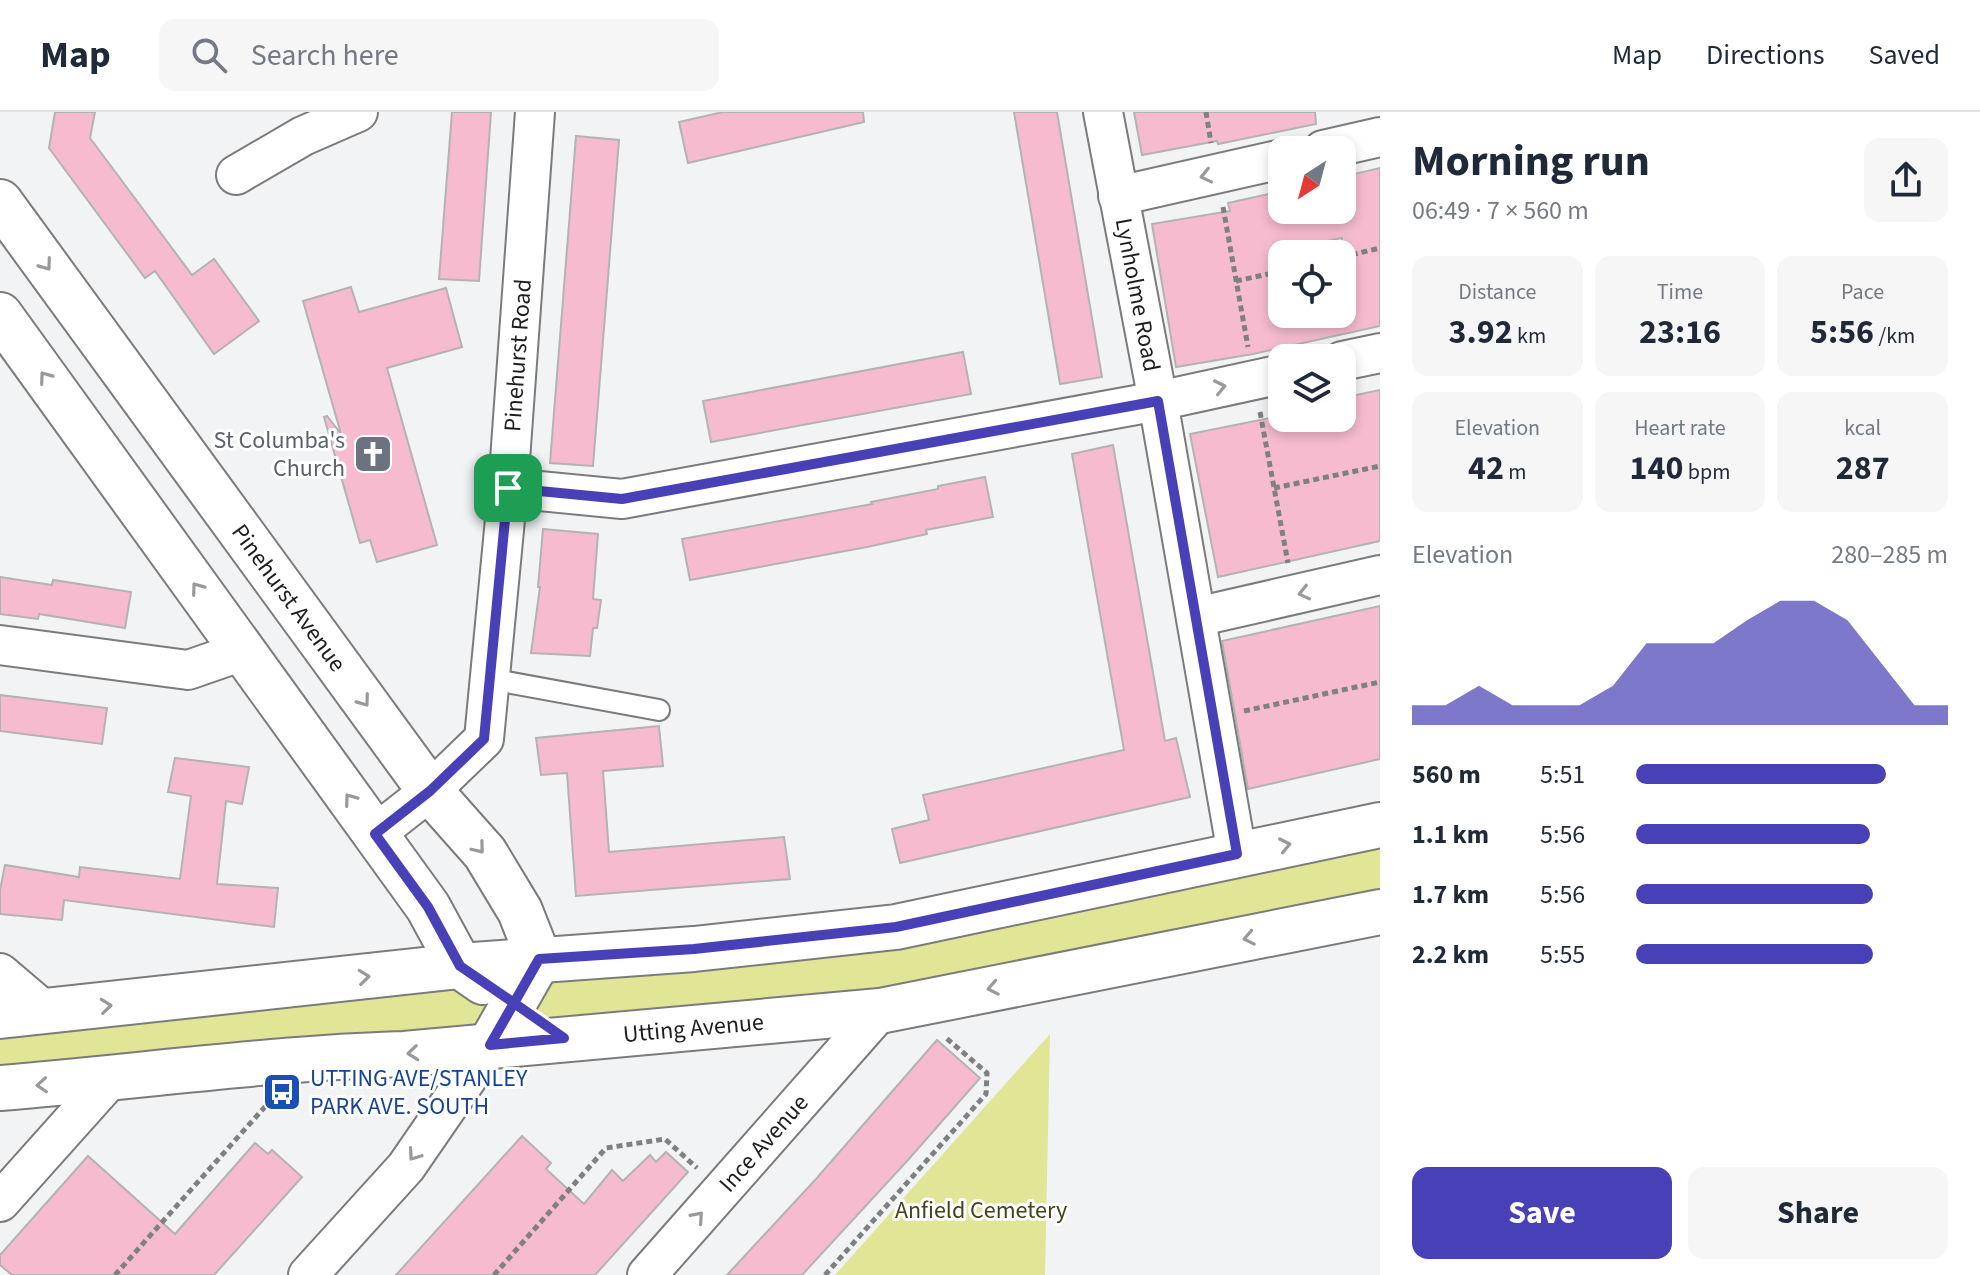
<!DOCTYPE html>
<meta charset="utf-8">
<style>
body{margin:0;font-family:"Source Sans 3",sans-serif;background:#f6f6f7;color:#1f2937;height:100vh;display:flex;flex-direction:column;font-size:30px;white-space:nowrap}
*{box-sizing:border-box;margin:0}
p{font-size:26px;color:#747a83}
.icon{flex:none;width:44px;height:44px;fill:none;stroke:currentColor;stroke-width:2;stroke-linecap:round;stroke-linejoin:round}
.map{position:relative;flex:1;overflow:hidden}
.details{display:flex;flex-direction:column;background:#fff;width:600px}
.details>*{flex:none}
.needle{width:52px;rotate:216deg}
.buttons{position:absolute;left:1268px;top:24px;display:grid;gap:16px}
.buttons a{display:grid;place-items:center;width:88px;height:88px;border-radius:16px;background:#fff;box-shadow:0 4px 12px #0003;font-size:40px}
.pin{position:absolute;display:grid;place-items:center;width:68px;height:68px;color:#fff;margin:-34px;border-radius:16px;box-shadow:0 4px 12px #0006}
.round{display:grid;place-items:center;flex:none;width:84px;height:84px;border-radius:16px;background:#f6f6f7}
.overview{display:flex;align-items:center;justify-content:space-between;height:136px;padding:0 32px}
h1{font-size:44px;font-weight:700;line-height:60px}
.figures{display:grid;grid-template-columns:repeat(3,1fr);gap:12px;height:136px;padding:8px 32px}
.figures div{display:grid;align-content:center;border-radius:16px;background:#f6f6f7;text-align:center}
.figures b{font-size:34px;font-weight:700}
.figures small{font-size:22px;font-weight:400}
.figures p{font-size:22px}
.chart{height:224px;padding:16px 32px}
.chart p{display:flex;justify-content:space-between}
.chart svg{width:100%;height:144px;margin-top:8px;fill:#4840b6;opacity:.7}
.button{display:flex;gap:16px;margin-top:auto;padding:16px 32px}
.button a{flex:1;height:92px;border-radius:16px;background:#4840b6;color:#fff;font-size:32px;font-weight:700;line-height:92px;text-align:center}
.button a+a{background:#f6f6f7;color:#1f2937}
ul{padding:0 32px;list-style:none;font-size:26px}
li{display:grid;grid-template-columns:128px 96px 1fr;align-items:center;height:60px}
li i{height:20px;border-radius:10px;background:#4840b6}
header{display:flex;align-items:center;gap:48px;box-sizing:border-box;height:112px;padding:0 40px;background:#fff;border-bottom:2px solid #e0e1e3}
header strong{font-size:38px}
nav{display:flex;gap:44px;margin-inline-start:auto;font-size:28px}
.search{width:560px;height:72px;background:#f6f6f7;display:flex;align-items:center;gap:20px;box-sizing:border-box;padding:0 28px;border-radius:16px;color:#747a83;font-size:30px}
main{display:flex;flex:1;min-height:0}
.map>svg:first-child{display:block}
.green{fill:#e1e596}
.building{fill:#f7bbcf;stroke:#b4b3b3;stroke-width:2;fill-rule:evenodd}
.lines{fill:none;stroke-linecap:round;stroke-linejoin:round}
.service-casing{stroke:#7b7b7c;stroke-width:24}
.minor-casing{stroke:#7b7b7c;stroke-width:42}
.tertiary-casing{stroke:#7b7b7c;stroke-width:48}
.path{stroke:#7f8081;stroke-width:5;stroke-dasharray:6 4;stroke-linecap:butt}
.service{stroke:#fff;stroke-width:20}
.minor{stroke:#fff;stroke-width:38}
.tertiary{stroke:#fff;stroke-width:44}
.oneway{stroke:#999}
.route-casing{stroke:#fff;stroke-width:16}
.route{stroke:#4840b6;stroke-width:10}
.labels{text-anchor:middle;stroke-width:6;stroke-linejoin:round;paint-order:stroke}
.street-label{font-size:24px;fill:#1c1d1d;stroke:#fff}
.worship-label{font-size:24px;fill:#5b616d;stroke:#fff;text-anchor:end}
.transit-label{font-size:24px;fill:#164399;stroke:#fff;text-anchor:start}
.park-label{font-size:24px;fill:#43441b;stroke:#fff}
</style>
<header>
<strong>Map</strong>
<div class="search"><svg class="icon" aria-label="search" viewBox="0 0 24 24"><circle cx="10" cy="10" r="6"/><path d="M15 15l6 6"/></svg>Search here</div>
<nav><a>Map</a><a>Directions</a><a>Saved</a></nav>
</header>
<main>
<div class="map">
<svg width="1380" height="1163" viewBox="0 0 1380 1163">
<rect width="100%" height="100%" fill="#f2f3f4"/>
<g class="green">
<path d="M1380,713v87l-500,99 -880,77v-115l47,40 492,-54 155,-10z"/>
<path d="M1050,922l-5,241h-210z"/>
</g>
<g class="building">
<path d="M55,0h40l-5,26 102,137 22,-16 45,62 -45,33 -59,-83 -10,7 -96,-130z"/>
<path d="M452,0h39l-12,169 -40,-2z"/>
<path d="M723,0h140l1,10 -176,41 -9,-41z"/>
<path d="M1014,0h43l45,265 -42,7z"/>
<path d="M1134,0h181l1,12 -98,20 -1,-3 -75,14z"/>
<path d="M576,24l43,4 -26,326 -43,-3z"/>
<path d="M1380,56v158l-127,28 -77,13 -24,-143 78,-13 -2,-8 54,-12v19h60v-33zM1342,126v76h-60v-64z"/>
<path d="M351,175l8,25 87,-24 16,59 -75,21 50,177 -60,17 -7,-22 -10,3 -36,-126 3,-1 14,18 -38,-133z"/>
<path d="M963,240l8,42 -260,48 -8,-41z"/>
<path d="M1380,278v151l-162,36 -28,-143 80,-16h72v-20z"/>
<path d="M1113,333l52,296 11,-3 14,59 -290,66 -8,-34 37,-9 -6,-25 201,-45 -52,-296z"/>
<path d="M985,365l8,40 -67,13 1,4 -60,13 -177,33 -8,-41 190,-35 -1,-2 67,-13v-3z"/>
<path d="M543,417l55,5 -5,65 8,1 -4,28h-4l-3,28 -59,-3 9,-66h-2z"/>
<path d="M0,465l52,8 1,-5 78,12 -6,36 -86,-14 -1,5 -38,-5z"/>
<path d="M1380,494v153l-132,30 -26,-148z"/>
<path d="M0,583l107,13 -5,36 -102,-13z"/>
<path d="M659,614l4,40 -60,5 6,81 175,-15 6,42 -214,17 -9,-123 -26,2 -5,-37z"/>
<path d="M175,646l74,9 -7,37 -16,-3 -9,83 61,4 -4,39 -210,-27 -2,20 -62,-6v-24l5,-25 74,12 1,-10 100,12 11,-83 -23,-4z"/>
<path d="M937,928l43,38 -72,82 -106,115h-75l89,-96z"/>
<path d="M522,1024l29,27 -5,6 38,35 28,-34 11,11 27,-26 6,7 10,-10 22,20 -93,103h-199z"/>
<path d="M255,1031l13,11 4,-4 30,27 -88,98h-202l-12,-10v-10l88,-99 87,78z"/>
</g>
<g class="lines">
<g class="service-casing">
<path id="service" d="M490,567l169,31"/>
</g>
<g class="minor-casing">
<g id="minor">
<path id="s1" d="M1103,0l55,289 79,453"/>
<path d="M1323,38l57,-13"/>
<path d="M236,63l67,-39 55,-24"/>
<path d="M1118,84l164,-37"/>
<path d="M1342,249l38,-8"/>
<path d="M508,376l114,11 536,-98 124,-27"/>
<path d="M1196,505l184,-42"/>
<path d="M0,533l188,25 55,-19"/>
<path id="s2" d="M375,722l55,-43 54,-52 24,-251 27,-376"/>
<path d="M0,861l47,40"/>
<path d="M0,1090l110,-123"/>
<path d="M308,1163l98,-108 84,-122"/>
<path id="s3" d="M647,1163l233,-264"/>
</g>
</g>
<g class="tertiary-casing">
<g id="tertiary">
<path id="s4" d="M0,90l430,589 55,62 35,58 19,48 -49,86"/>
<path d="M0,203l428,592 32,59 23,16"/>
<path d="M0,904l460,-50 234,-17 202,-22 484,-102"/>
<path id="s5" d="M0,976c135,-11 269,-30 404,-34l476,-43 500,-99"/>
</g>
</g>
<g class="path">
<path d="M1206,0l5,31"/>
<path d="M1223,95l25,140"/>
<path d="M1342,145l38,-9"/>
<path d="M1236,169l46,-10"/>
<path d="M1260,300l28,151"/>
<path d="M1274,376l106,-22"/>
<path d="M1244,599l136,-29"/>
<path d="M115,1163l156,-175"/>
<path d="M494,1163l112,-127 59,-9 32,29"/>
<path d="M825,1163l161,-181 1,-21 -42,-36"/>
</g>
<use href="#service" class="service"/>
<use href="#minor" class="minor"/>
<use href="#tertiary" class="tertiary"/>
</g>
<defs><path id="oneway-chevron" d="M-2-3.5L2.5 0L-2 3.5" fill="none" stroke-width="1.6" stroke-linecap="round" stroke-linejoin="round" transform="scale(2)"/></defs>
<g class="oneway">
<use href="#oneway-chevron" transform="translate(1206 64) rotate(167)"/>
<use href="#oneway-chevron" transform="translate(46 153) rotate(54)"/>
<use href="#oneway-chevron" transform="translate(45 265) rotate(-126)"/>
<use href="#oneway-chevron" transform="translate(1220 275) rotate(-12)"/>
<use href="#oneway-chevron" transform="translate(197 476) rotate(-126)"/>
<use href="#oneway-chevron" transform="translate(1304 481) rotate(167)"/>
<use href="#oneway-chevron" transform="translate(364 589) rotate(54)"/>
<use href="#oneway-chevron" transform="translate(350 687) rotate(-126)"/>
<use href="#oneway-chevron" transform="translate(1285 733) rotate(-12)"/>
<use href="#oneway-chevron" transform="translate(479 736) rotate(51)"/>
<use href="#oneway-chevron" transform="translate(1249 826) rotate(169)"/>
<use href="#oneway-chevron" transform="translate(364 865) rotate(-6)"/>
<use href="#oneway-chevron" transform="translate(993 876) rotate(169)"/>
<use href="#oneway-chevron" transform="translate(106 894) rotate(-6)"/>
<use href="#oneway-chevron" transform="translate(413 941) rotate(174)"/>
<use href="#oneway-chevron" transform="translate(42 973) rotate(176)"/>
<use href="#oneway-chevron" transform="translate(414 1043) rotate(125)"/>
<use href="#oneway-chevron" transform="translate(698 1105) rotate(-49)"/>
</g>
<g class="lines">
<g class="route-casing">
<path id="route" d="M508,376l-24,251 -54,52 -55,43 53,73 32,59 54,37 -24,42 74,-7 -50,-35 25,-44 155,-10 202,-22 341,-73 -79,-453 -536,98 -114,-11"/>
</g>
<use href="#route" class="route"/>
</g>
<defs>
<g id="church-square" transform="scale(2)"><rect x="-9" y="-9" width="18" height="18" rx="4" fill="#6b7280" stroke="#fff"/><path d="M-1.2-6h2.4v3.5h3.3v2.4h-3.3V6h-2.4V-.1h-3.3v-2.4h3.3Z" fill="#fff"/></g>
<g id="bus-square" transform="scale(2)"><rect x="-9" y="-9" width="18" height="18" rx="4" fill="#1a4fb4" stroke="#fff"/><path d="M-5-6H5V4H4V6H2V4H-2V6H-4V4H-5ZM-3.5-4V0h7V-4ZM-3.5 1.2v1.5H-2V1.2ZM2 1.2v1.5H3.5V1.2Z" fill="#fff"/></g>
</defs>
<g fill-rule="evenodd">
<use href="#church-square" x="373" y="342"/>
<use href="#bus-square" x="282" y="980"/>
</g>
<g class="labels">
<g class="street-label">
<text dy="8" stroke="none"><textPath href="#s1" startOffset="186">Lynholme Road</textPath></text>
<text dy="8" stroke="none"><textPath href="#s2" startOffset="530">Pinehurst Road</textPath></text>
<text dy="8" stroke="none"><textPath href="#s4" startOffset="490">Pinehurst Avenue</textPath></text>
<text dy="8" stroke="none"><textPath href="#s5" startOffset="696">Utting Avenue</textPath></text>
<text dy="8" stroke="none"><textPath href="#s3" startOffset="176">Ince Avenue</textPath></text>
</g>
<g class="worship-label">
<text x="345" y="336">St Columba's<tspan x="345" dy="28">Church</tspan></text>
</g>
<g class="transit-label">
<text x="310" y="974">UTTING AVE/STANLEY<tspan x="310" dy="28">PARK AVE. SOUTH</tspan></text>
</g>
<g class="park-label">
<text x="981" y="1106">Anfield Cemetery</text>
</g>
</g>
</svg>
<div class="buttons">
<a><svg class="needle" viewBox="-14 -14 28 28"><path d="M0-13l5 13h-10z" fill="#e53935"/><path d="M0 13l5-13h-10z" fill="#747a83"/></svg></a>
<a><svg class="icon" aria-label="locate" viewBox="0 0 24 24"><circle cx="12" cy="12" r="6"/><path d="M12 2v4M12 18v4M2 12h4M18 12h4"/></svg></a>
<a><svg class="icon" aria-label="layers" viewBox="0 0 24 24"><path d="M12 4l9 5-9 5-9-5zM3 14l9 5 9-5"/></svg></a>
</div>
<div class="pin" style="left:508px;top:376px;background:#1e9e55"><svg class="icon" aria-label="arrive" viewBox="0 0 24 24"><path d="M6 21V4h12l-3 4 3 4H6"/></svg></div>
</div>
<section class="details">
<div class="overview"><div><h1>Morning run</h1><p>06:49 · 7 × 560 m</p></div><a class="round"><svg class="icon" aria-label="share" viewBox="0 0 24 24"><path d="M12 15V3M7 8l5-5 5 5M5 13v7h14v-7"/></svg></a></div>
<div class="figures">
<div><p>Distance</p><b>3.92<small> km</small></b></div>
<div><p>Time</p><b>23:16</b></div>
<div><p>Pace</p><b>5:56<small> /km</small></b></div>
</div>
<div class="figures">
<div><p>Elevation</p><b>42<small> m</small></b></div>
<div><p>Heart rate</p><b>140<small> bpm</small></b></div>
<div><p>kcal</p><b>287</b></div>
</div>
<div class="chart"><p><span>Elevation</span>280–285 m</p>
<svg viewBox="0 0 160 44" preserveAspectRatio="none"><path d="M0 44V38L10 38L20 32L30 38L40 38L50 38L60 32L70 19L80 19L90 19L100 12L110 6L120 6L130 12L140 25L150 38L160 38V44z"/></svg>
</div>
<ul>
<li><b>560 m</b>5:51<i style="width:80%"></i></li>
<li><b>1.1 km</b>5:56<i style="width:75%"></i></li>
<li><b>1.7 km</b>5:56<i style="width:76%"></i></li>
<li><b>2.2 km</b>5:55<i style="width:76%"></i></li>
</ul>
<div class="button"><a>Save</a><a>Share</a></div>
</section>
</main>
